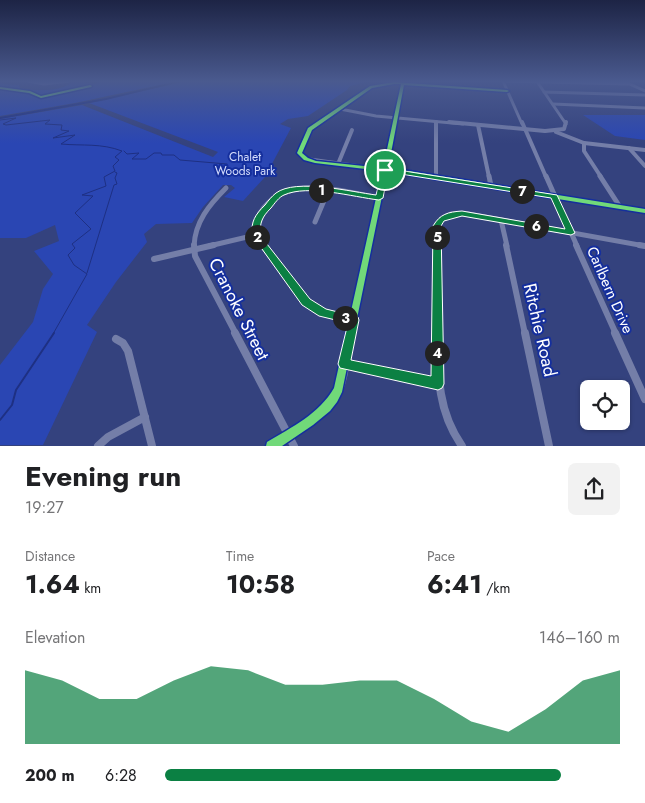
<!DOCTYPE html>
<meta charset="utf-8">
<style>
body{margin:0;font-family:Jost,sans-serif;background:#f2f2f2;color:#202124;height:100vh;display:flex;flex-direction:column;font-size:19px;white-space:nowrap}
*{box-sizing:border-box;margin:0}
p{font-size:16px;color:#757577}
.icon{flex:none;width:28px;height:28px;fill:none;stroke:currentColor;stroke-width:2;stroke-linecap:round;stroke-linejoin:round}
.map{position:relative;height:446px;overflow:hidden}
.panel{display:flex;flex-direction:column;background:#fff;flex:1}
.panel>*{flex:none}
.tools{position:absolute;left:580px;top:380px;display:grid;gap:10px}
.tools a{display:grid;place-items:center;width:50px;height:50px;border-radius:8px;background:#fff;box-shadow:0 1px 4px #0004;font-size:25px}
.pin{position:absolute;display:grid;place-items:center;width:42px;height:42px;color:#fff;margin:-21px;border:2px solid #fff;border-radius:50%;box-shadow:0 1px 5px #0007}
.km{position:absolute;width:25px;height:25px;margin:-12px;border-radius:50%;background:#222;color:#fff;font-size:14px;line-height:25px;text-align:center}
.round{display:grid;place-items:center;flex:none;width:52px;height:52px;border-radius:8px;background:#f2f2f2}
.head{display:flex;align-items:center;justify-content:space-between;height:85px;padding:0 25px}
h1{font-size:28px;font-weight:700;line-height:38px}
.stats{display:grid;grid-template-columns:repeat(3,1fr);gap:8px;height:85px;padding:5px 25px}
.stats div{display:grid;align-content:center}
.stats b{font-size:25px;font-weight:700}
.stats small{font-size:14px;font-weight:400}
.stats p{font-size:14px}
.chart{height:140px;padding:10px 25px}
.chart p{display:flex;justify-content:space-between}
.chart svg{width:100%;height:90px;margin-top:5px;fill:#0b8043;opacity:.7}
ul{padding:0 25px;list-style:none;font-size:16px}
li{display:grid;grid-template-columns:80px 60px 1fr;align-items:center;height:38px}
li i{height:12px;border-radius:6px;background:#0b8043}
.map>svg:first-child{display:block}
.green{fill:#2a46b3}
.lines{fill:none;stroke-linecap:round;stroke-linejoin:round}
.stream-far1{stroke:#1e3083;stroke-width:1}
.stream{stroke:#1e3083;stroke-width:2}
.river{fill:#1e3083;fill-rule:evenodd}
.minor-far4{stroke:#747ea8;stroke-width:3}
.minor-far3{stroke:#747ea8;stroke-width:4}
.minor-far2{stroke:#747ea8;stroke-width:5}
.minor-far1{stroke:#747ea8;stroke-width:6}
.minor{stroke:#747ea8;stroke-width:8}
.cycleway-casing{stroke:#152f9d;stroke-width:3}
.cycleway{fill:#71d979;fill-rule:evenodd}
.route{fill:#0b8043;stroke:#fff;fill-rule:evenodd}
.labels{text-anchor:middle;stroke-width:4;stroke-linejoin:round;paint-order:stroke}
.far-park-label{font-size:12px;fill:#d5ddfd;stroke:#152f9d}
.street-label{font-size:15px;fill:#fff;stroke:#152f9d}
.near-street-label{font-size:18px;fill:#fff;stroke:#152f9d}
</style>
<div class="map">
<svg width="645" height="446" viewBox="0 0 645 446">
<rect width="100%" height="100%" fill="#34427e"/>
<g class="green">
<path d="M0,81l4,3 15,1 1,4c15,1 42,4 53,-8l22,3 7,-3h76l-103,22 -75,13z"/>
<path d="M187,81h182l-19,5 -3,4 -39,26 -20,3 -8,5 11,4 -26,49 -22,24 -19,-4 11,-9 -4,-3h-8l-20,22 -11,16 -36,1 -12,10 3,8 -31,40 -29,43 10,7 -54,113h-43v-80l33,-43 10,-33 10,-15 -19,-23 25,-10 -4,-16 -29,13h-26v-119l82,-14 131,52 5,-5 -129,-49z"/>
<path d="M583,115h62v25l-30,-4z"/>
</g>
<g class="lines">
<g class="stream-far1">
<path d="M0,120l16,-2 -13,6 3,1 44,-5 -5,4 17,1 -1,5 8,1 -16,7 22,-3 -14,9c22,2 40,-1 61,7l-7,6 4,3 -6,6 2,5 -11,6 2,9 -24,9 11,1 -18,17 16,16 -19,15 3,4 -7,7 6,10 13,9 -34,60"/>
<path d="M124,151l3,3 12,-1 -7,6h14l8,-6h7l1,2h12l6,5 47,4"/>
<path d="M87,273l27,-88 3,-1 -2,-6 2,-5 -2,-1"/>
</g>
<path class="stream" d="M0,420l12,-15 4,-15 38,-57"/>
<path class="river" d="M177,81h7l-78,19 -106,19v-2l106,-19z"/>
<g class="minor-far4">
<path d="M28,81l16,3 25,-3"/>
<path d="M503,81l19,43"/>
<path d="M506,81l122,3"/>
<path d="M625,82l20,9"/>
<path d="M538,83l28,41"/>
<path d="M544,92l101,3"/>
<path d="M553,104l92,4"/>
<path d="M340,109l36,7 87,8"/>
<path d="M318,124l53,-37 23,-4 113,8"/>
<path d="M395,124l8,-40"/>
</g>
<g class="minor-far3">
<path d="M319,122l-9,7 -11,24 7,6 131,18"/>
<path d="M436,122v55"/>
<path d="M449,122l96,9 19,-2 2,-7"/>
<path d="M522,122l24,55"/>
<path d="M478,125l11,52"/>
<path d="M556,132l28,11 61,7"/>
<path d="M584,143v8l17,26"/>
<path d="M629,148l16,18"/>
<path d="M338,164l14,-34"/>
<path d="M383,177l12,-55"/>
</g>
<g class="minor-far2">
<path d="M429,176l216,35"/>
<path d="M489,176l2,10"/>
<path d="M546,176l31,70"/>
<path d="M600,176l20,31"/>
<path d="M501,220l6,26"/>
<path d="M315,222l13,-31"/>
<path d="M194,246c1,-24 15,-41 32,-58"/>
<path d="M209,246l47,-11"/>
<path d="M263,246c-7,-10 -9,-22 -3,-33 25,-40 81,-22 119,-15"/>
<path d="M369,246l15,-70"/>
<path d="M437,246v-14l4,-13 10,-5h17l177,32"/>
</g>
<g class="minor-far1">
<path d="M194,245l1,11 41,78"/>
<path d="M262,245l44,57 9,7 39,11"/>
<path d="M437,245l1,89"/>
<path d="M506,245l19,89"/>
<path d="M576,245l40,89"/>
<path d="M639,245l6,1"/>
<path d="M154,259l60,-14"/>
<path d="M351,334l18,-89"/>
</g>
<g class="minor">
<path d="M235,333l59,113"/>
<path d="M438,333c0,42 -1,77 24,113"/>
<path d="M525,333l24,113"/>
<path d="M615,333l30,66"/>
<path d="M116,339l7,4 5,8 24,95"/>
<path d="M345,364l93,20"/>
<path d="M98,446l10,-9 37,-20"/>
<path d="M271,446c23,-15 57,-29 68,-56 7,-17 8,-39 12,-57"/>
</g>
<g class="cycleway-casing">
<g id="cycleway">
<path d="M394,82l113,8 2,1 -2,1 -103,-7 -16,84 21,2 236,38v4l-236,-38 -22,-3 -45,220 -5,10 -7,9 -17,14 -31,21h-16l1,-4c25,-15 52,-28 67,-54l48,-217 -67,-8 -11,-3 -7,-7 11,-25 62,-42zM394,84h7l-18,84 -67,-7 -8,-3 -6,-5 10,-23 60,-42z"/>
<path d="M90,85l2,1 -1,1 -50,11 -12,-5 -29,-4v-2l30,4 11,5z"/>
</g>
</g>
<use href="#cycleway" class="cycleway"/>
</g>
<linearGradient id="sky" x2="0" y2="1"><stop stop-color="#1d2445"/><stop offset="0.57" stop-color="#4a5a8f"/><stop offset="1" stop-color="#4a5a8f" stop-opacity="0"/></linearGradient>
<rect width="645" height="143" fill="url(#sky)"/>
<path class="route" d="M385,168l172,27 18,38 -4,2 -109,-19 -18,5 -3,5 3,158 -2,4 -4,2 -98,-22 -2,-4 10,-41 -29,-7 -17,-11 -50,-70c-1,-14 3,-20 13,-30 3,-4 7,-9 11,-12 20,-15 76,-1 100,2l6,-25zM388,172l163,26 14,31 -103,-18c-14,1 -22,3 -29,15l-2,150 -80,-16 8,-40 -1,-3 -32,-8 -16,-10 -50,-64c0,-13 2,-18 11,-27 4,-5 8,-11 13,-13 24,-11 69,2 95,5l4,-2z"/>
<g class="labels">
<g class="far-park-label">
<text x="245" y="161">Chalet<tspan x="245" dy="14">Woods Park</tspan></text>
</g>
<g class="street-label">
<text transform="translate(610 290) rotate(66)" y="5">Carlbern Drive</text>
</g>
<g class="near-street-label">
<text transform="translate(239 309) rotate(63)" y="6">Cranoke Street</text>
<text transform="translate(540 330) rotate(77)" y="6">Ritchie Road</text>
</g>
</g>
</svg>
<div class="tools">
<a><svg class="icon" aria-label="locate" viewBox="0 0 24 24"><circle cx="12" cy="12" r="6"/><path d="M12 2v4M12 18v4M2 12h4M18 12h4"/></svg></a>
</div>
<div class="pin" style="left:385px;top:170px;background:#1e9e55"><svg class="icon" aria-label="arrive" viewBox="0 0 24 24"><path d="M6 21V4h12l-3 4 3 4H6"/></svg></div>
<b class="km" style="left:321px;top:190px">1</b>
<b class="km" style="left:257px;top:237px">2</b>
<b class="km" style="left:345px;top:318px">3</b>
<b class="km" style="left:437px;top:353px">4</b>
<b class="km" style="left:437px;top:237px">5</b>
<b class="km" style="left:536px;top:226px">6</b>
<b class="km" style="left:522px;top:191px">7</b>
</div>
<section class="panel">
<div class="head"><div><h1>Evening run</h1><p>19:27</p></div><a class="round"><svg class="icon" aria-label="share" viewBox="0 0 24 24"><path d="M12 15V3M7 8l5-5 5 5M5 13v7h14v-7"/></svg></a></div>
<div class="stats">
<div><p>Distance</p><b>1.64<small> km</small></b></div>
<div><p>Time</p><b>10:58</b></div>
<div><p>Pace</p><b>6:41<small> /km</small></b></div>
</div>
<div class="chart"><p><span>Elevation</span>146–160 m</p>
<svg viewBox="0 0 160 44" preserveAspectRatio="none"><path d="M0 44V8L10 13L20 22L30 22L40 13L50 6L60 8L70 15L80 15L90 13L100 13L110 22L120 33L130 38L140 27L150 13L160 8V44z"/></svg>
</div>
<ul>
<li><b>200 m</b>6:28<i style="width:87%"></i></li>
</ul>
</section>
